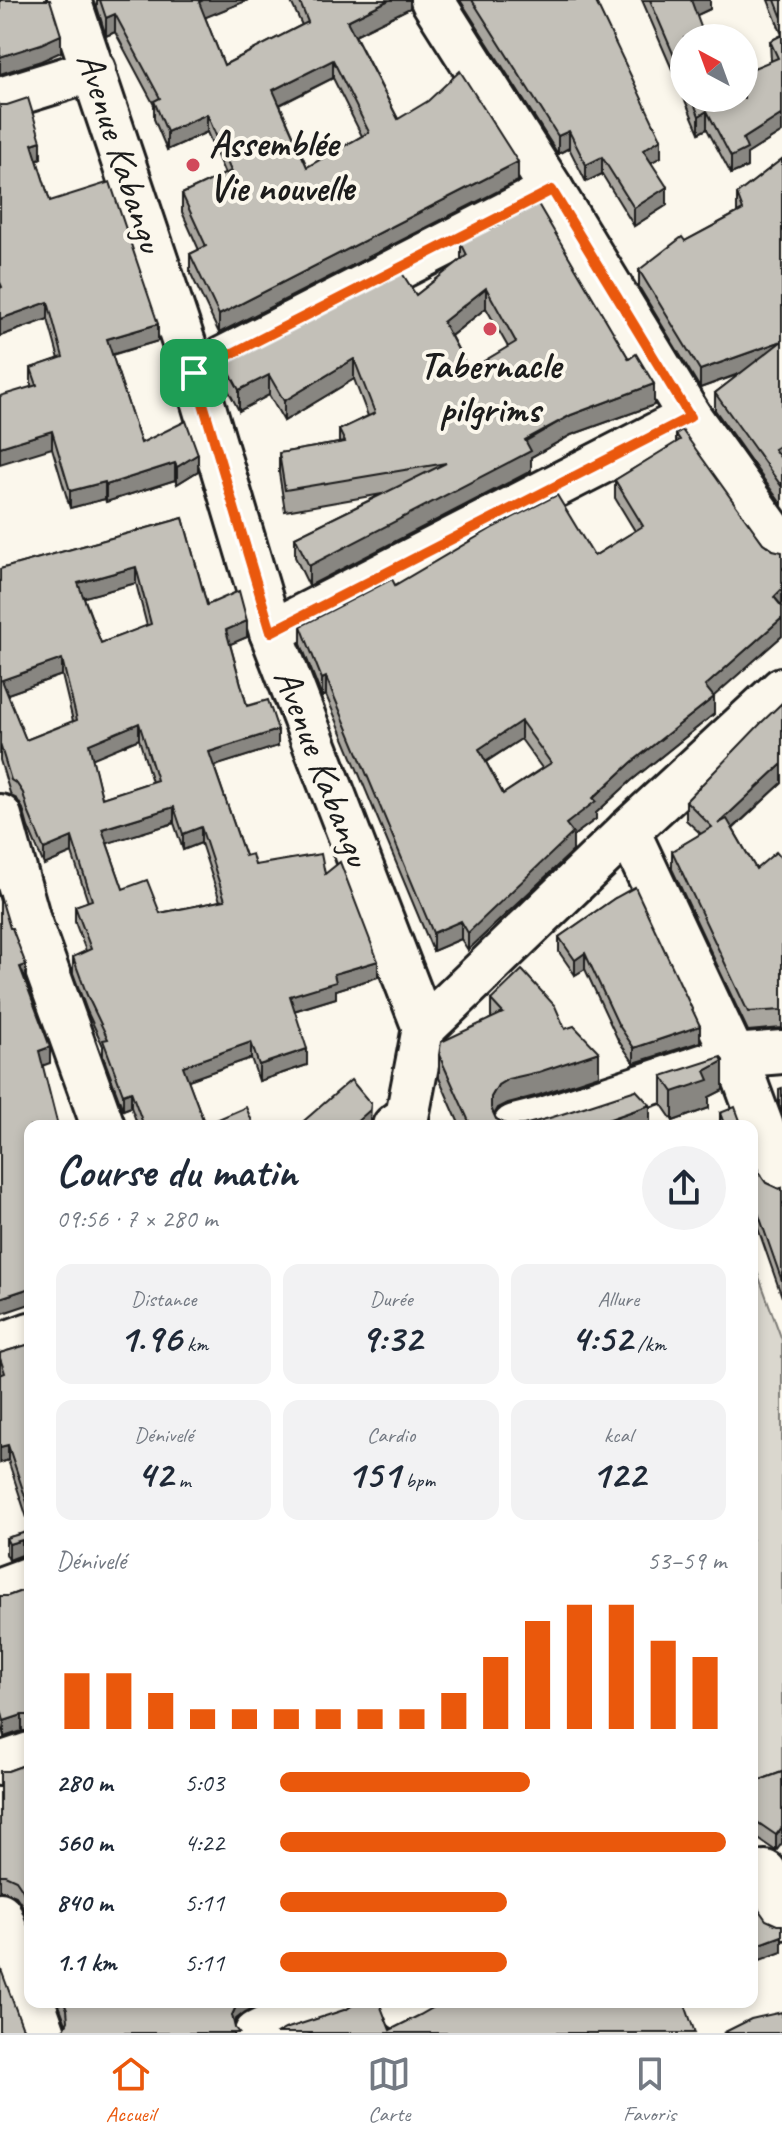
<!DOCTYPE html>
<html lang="fr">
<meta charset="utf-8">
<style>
body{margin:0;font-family:Caveat,sans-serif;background:#f2f2f3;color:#1f2937;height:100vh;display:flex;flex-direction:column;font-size:30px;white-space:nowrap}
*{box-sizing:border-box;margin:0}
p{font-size:26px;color:#747a83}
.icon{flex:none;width:44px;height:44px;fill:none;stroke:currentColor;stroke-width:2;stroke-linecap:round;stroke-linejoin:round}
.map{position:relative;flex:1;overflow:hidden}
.drawer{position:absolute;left:24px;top:1120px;width:734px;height:888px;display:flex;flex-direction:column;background:#fff;border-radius:16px;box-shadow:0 4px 12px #0003}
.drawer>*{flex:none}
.needle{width:52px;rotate:319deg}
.fabs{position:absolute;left:670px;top:24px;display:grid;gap:16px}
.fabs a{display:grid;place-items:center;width:88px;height:88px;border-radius:50%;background:#fff;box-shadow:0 4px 12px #0003;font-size:40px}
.pin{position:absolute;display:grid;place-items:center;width:68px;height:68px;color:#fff;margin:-34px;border-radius:16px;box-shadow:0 4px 12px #0006}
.round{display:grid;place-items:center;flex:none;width:84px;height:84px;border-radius:42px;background:#f2f2f3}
.headline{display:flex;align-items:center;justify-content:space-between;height:136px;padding:0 32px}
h1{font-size:44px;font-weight:700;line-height:60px}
.stats{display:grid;grid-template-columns:repeat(3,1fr);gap:12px;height:136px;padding:8px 32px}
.stats div{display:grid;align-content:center;border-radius:16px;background:#f2f2f3;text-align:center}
.stats b{font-size:40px;font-weight:700}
.stats small{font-size:22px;font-weight:400}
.stats p{font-size:22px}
.chart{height:224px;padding:16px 32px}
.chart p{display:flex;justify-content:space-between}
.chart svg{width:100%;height:144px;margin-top:8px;stroke:#ea580c;stroke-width:6}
ul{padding:0 32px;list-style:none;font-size:26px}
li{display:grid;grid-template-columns:128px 96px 1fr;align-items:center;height:60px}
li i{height:20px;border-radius:10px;background:#ea580c}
.tab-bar{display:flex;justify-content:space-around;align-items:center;height:112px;border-top:2px solid #e0e1e3;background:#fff;font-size:22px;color:#747a83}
.tab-bar a{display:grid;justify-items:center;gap:4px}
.tab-bar .on{color:#ea580c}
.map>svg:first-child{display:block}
.green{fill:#dad7ce;stroke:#7b7a75;stroke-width:2}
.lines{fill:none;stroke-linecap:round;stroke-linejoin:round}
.minor-casing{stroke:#1c1c1c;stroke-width:48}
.minor{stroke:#fbf7ec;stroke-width:42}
.wall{fill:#a8a59e;stroke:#1c1c1c;stroke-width:2;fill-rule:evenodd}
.shaded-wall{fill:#888681;stroke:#1c1c1c;stroke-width:2}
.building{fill:#c3c0b8;stroke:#1c1c1c;stroke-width:2;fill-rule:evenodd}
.route-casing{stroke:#fff;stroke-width:16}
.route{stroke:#ea580c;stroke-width:10}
.poi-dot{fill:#d1495b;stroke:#fbf7ec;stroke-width:3}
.labels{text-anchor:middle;stroke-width:8;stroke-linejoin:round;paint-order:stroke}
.poi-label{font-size:38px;font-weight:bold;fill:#1c1c1c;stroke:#fbf7ec;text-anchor:start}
.street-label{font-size:38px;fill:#1c1c1c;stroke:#fbf7ec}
</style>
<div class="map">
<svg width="782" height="2033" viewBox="0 0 782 2033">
<rect width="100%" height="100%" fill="#fbf7ec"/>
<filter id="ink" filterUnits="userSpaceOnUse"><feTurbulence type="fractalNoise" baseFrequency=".0125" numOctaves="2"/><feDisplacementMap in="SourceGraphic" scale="16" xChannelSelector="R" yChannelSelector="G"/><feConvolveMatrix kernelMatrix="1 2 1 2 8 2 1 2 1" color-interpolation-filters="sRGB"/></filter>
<g filter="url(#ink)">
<path class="green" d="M752,1258l30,82v442l-30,11z"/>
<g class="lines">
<g class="minor-casing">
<g id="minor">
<path d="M69,0l125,373 77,259 153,396"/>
<path d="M432,0l120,190 138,227 92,129"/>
<path d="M0,99l94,-29"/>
<path d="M194,373l358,-183"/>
<path d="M271,632l419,-215"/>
<path d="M0,816l29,104 74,206"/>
<path d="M628,831l116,247 38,103"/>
<path d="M394,1126l13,-9 17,-89 204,-197 154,-142"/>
<path d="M514,1126l32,-8 187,-62 49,-4"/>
<path d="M0,1345l30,-11"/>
<path d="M0,1589l30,-11"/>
<path d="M0,1764l30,-10"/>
<path d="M765,1872l17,46"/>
<path d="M0,1914l30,80"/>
<path d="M33,2002l11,31"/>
<path d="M396,2002l7,7 17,-7"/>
<path d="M256,2033l20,-10 63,-21"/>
</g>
</g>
<use href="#minor" class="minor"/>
</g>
<g class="wall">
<path d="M97,0h151l-43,17 19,48 78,-40 -12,-25h120v8l-55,27 43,84 120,62 -299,152 -29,-61v-18l9,-4 -17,-38v-18l43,-20 -18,-42 -40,18 -13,-31v-14l-39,-73 -9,4 -9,-29zM333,78l29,58 -55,31 -27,-62z"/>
<path d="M460,0h135l66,157 -10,5 16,43 -33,21 -32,-52 -16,8 -17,-34 -11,6z"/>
<path d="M642,0h68v9l-13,6 -13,23v59z"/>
<path d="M768,0h14v132l-35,22v13l-16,7 -24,-45 -8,4 -15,-35h60l27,-37 -1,-20 12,-6z"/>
<path d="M0,105l41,53 -4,2 13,41 108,140 -46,14 29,88 57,28 -21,13 -2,-4 -69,22 -1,-3 -35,9 -18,-60 -21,-63v-17l28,-9 -11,-40 -48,17z"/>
<path d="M782,159v346l-67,-95v-17l25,-19 -40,14 -61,-101v-17l46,-29 52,-28v-19z"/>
<path d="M461,243l193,162 -83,30 -40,22v14l-222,115 -14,-29v-20l87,-43 -97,17 -6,-38v-20l60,-10v-13l29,-14 -14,-37 -70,42 -15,-26 -30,16 -14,-27v-20l191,-69 45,-35zM486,308l22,39 -39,23 -18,-34z"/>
<path d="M676,434l87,109 10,7 9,86 -69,60 1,18 -82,66 -36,33v6l-23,17v15l-105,99 -7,-11 -28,12 -107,-256 -4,2 -21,-53v-18l94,-41 199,-29 41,-25 -20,-33v-18l61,-37zM521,739l21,29 -39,26 -17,-32z"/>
<path d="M183,518l24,87 40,32 -17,7 17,62 31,40 -64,20 31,90 10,9 70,9 53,103 -42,13v8l-42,13 13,54 -48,16 -8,-23 -63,22 17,45 49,1h-116l-7,-19 -8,3 -20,-54v-10l-16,-35 -14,-38v-16l13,-6 -11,-29v-16l13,-4 -16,-49 -28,12 -16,-38 -5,-18 -6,-10 -6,-3 -11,-36v-191zM136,583l11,43 -46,17 -17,-46zM62,675l11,46 -47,19 -19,-46zM139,739l13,43 -50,16 -10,-40zM174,823l9,27 18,-7 19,58 -60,12 -37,-24 -16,-46z"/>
<path d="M782,703v80l-49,46 23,40 26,-10v169l-34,3 -76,-162v-18l29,-17 -15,-14v-19z"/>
<path d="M615,898l85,144 -66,21 -16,-23 -33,-71 -10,6 -16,-23v-15z"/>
<path d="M491,1000l74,29 34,46 -60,20 -31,8 -10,5 -4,7 2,4 11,6 143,1h-190l-21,-48v-23l52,-37z"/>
<path d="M662,1076l61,14 -14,7v11l-36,13 -11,-16z"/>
<path d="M782,1088v24l-3,-7v-16z"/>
<path d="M720,1113l22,13h-22z"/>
<path d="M752,1153l7,20 7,10 13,6 3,-1v109l-27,-77 -3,1z"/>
<path d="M30,1344v183l-22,-67 -8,3v-110z"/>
<path d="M30,1531v24h-8l-13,5 -3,-6v-16z"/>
<path d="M30,1588v143h-8l-18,6 -4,-15v-126h8z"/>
<path d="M30,1763v163l-8,-21 -6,-9 -11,-5h-5v-120h8z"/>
<path d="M782,1772v71l-6,8 -22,-15 -2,-53z"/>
<path d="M58,2002h207l-20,10 -9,7 -2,6 -168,-1z"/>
</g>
<g class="shaded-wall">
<path d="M203,0h45l-49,20v-18z"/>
<path d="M389,0h21v8l-63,31v-18z"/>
<path d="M691,0h19v9l-19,9z"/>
<path d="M115,14v18l-9,4v-18z"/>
<path d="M61,35v17l-20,9 -41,13v-17z"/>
<path d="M333,60v18l-60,30v-18z"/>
<path d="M707,111v18l-8,4v-17z"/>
<path d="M207,114v18l-40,18v-18z"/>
<path d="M782,114v18l-35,22v13l-16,7v-17l12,-18z"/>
<path d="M569,131v17l-11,6v-18z"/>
<path d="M661,139v18l-18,10v-17z"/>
<path d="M41,141v17l-9,3v-17z"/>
<path d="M602,157v17l-16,8v-17z"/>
<path d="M518,162v19l-299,152v-18z"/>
<path d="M667,187v18l-33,21v-18z"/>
<path d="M486,288v20l-43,34v-20z"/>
<path d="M48,302v17l-48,17v-17z"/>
<path d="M158,324v17l-51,15v-17z"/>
<path d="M782,341v17l-82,30v-18z"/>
<path d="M354,359v20l-70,42v-20z"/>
<path d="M269,375v20l-30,16v-21z"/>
<path d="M654,384v21l-83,30 -40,22v14l-222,115v-20l262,-151z"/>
<path d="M52,431v17l-52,16v-17z"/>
<path d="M782,444v17l-8,-12z"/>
<path d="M198,454v17l-21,13v-17z"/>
<path d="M175,463v17l-69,22v-17z"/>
<path d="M105,482v17l-35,9v-17z"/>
<path d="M136,567v16l-58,16v-16z"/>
<path d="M782,589v17l-8,-9z"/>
<path d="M782,618v18l-77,68v-18z"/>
<path d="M247,621v16l-21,9v-16z"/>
<path d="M62,659v16l-60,21v-16z"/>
<path d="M326,677v18l-4,2v-18z"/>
<path d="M714,697v17l-82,66 -36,33v6l-23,17v15l-105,99v-17l98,-109 66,-62z"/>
<path d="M521,721v18l-42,27v-17z"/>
<path d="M139,723v16l-50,21v-16z"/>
<path d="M278,730v16l-69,22v-16z"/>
<path d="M782,764v19l-64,59v-18z"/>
<path d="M174,807v16l-72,22v-16z"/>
<path d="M201,827v16l-18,7v-16z"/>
<path d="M72,837v16l-28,12v-16z"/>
<path d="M461,921v18l-28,12v-18z"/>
<path d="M585,953v16l-10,6v-15z"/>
<path d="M378,961v16l-42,13v8l-46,14v-16l44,-22z"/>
<path d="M26,965v16l-6,-14z"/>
<path d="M700,1026v16l-66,21v-15z"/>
<path d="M251,1042v16l-68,24v-16z"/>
<path d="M50,1047v16l-11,4v-16z"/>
<path d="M307,1049v16l-48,16v-16z"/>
<path d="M599,1052v23l-60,20 -31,8 -10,5 -7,12v-23l7,-12 10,-6z"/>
<path d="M723,1061v29l-14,7v11l-36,13v-29l32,-21z"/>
<path d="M131,1091v16l-8,3v-16z"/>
<path d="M371,1104l-1,22h-18z"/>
<path d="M650,1105v21h-60z"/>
<path d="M755,1204v16l-3,1v-16z"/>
<path d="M30,1288v16l-30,10v-16z"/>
<path d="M8,1445v15l-8,3v-16z"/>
<path d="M22,1540v15l-13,5v-16z"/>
<path d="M22,1715v16l-18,6v-16z"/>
<path d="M754,1820v16l-2,1v-16z"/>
<path d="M782,1827v16l-6,8v-16z"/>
<path d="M782,1936v16l-30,11v-16z"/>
<path d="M238,2002h27l-20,10 -9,7 -4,12v-16z"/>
</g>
<g class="building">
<path d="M0,0h50l11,35 -20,9 -41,13z"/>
<path d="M100,0h103l-4,2 25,63 84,-43 -9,-22h90l-42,21 51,98 30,-18 32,-30 58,91 -299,153 -29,-61 16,-8 -24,-52 49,-23 -24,-57 -40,18 -13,-31 6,-3 -45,-84 -9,4zM333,60l36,72 -62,35 -34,-77z"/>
<path d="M472,0h123l66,139 -18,11 24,37 -33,21 -32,-51 -16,8 -17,-34 -11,5z"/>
<path d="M650,0h41l14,38h-21v41z"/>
<path d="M775,0h7v18z"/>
<path d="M782,35v79l-39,25 4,10 -16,8 -24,-46 -8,5 -7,-18h52v-26l34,-14 -8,-17z"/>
<path d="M28,98l13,43 -9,3 18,57 60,-19 48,142 -51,15 34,104 45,-22 12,33 -21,13 -2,-4 -69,22 -1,-3 -35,9 -18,-60 -52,16v-51l37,-11 -6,-17 32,-11 -15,-55 -48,17v-31l2,-1 -2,-5v-177h7z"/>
<path d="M782,159v182l-82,29 -61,-100 43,-33 3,4 58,-31 -6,-16z"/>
<path d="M538,204l91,155 7,-5 18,30 -83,31 -46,25 6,11 -222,115 -14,-29 151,-74 -161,27 -6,-37 66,-11 -6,-12 36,-17 -21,-54 -70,42 -15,-26 -30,15 -14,-26 177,-91 14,22 51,-40 -6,-12zM486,288l30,54 -47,28 -26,-48z"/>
<path d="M782,341v103l-8,5 8,11v27l-67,-94z"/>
<path d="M682,430l81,113 10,7 9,2v37l-8,8 8,10v11l-77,68 9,11 -82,65 -39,36 3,3 -30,23 7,9 -105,100 -7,-12 -28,12 -107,-256 -4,2 -21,-53 91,-47 3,6 99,-58 63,-32 37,61 49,-30 -28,-46 65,-40 -4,-6zM521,721l30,42 -48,31 -24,-45z"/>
<path d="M183,518l24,87 32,-14 8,30 -21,9 21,76 21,-6 10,30 -69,22 36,104 7,-2 3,11 66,-11 4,20 15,-12 38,99 -44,13 2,8 -46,14 17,53 -48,16 -8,-23 -68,24 22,59 41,-18 8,19h-110l-13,-35 -8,3 -20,-54 5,-1 -21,-44 -14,-38 18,-8 -16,-43 17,-6 -20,-63 -28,12 -16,-38 -5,-18 -6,-9 -6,-4 -11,-36v-175zM136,567l15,57 -50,19 -23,-60zM62,659l15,61 -51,20 -24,-60zM139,723l18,57 -55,18 -13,-54zM174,807l9,27 18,-7 24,73 -65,13 -13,-33 -24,9 -21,-60z"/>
<path d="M782,703v61l-64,60 9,-5 29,50 20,-17 6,7v151l-34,2 -76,-161 40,-24 -26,-26 76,-79z"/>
<path d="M635,887l65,139 -66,22 -16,-24 -33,-71 -10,7 -16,-23 56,-39z"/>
<path d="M0,895l10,33h2l14,37 -6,2 30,80 -11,4 19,75h-28v162l-30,10z"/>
<path d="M522,970l33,36 10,23 9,-3 25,26 -60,20 -31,7 -10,6 -7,12v11l5,11 11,6 13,1 33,-9 83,-27 14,15 -60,21h-119l-32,-71 2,-13 62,-29 -12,-13z"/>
<path d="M721,1057l2,4 -18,10 4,9 -36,12 -11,-16z"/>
<path d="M351,1080l20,24 -1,6 -18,16h-54z"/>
<path d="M735,1107l7,19h-17l-5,-13z"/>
<path d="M752,1153l7,20 7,10 13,6 3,-1v93l-27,-77 -3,1z"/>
<path d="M30,1344v167l-22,-66 -8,2v-72l5,-2 -5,-15v-5z"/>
<path d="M30,1531v8l-8,1 -13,4 -3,-6z"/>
<path d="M30,1588v127h-8l-18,6 -4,-15v-110h8z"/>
<path d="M30,1763v147l-8,-21 -6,-9 -11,-5h-5v-104h8z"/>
<path d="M782,1772v55l-6,8 -22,-15 -2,1v-38z"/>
<path d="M752,1890l7,20 7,10 11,5h5v11l-30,11z"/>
<path d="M0,1967l22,59 5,7h-27z"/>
<path d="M64,2002h174l-6,13 3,13 4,5h-177l6,-12 -1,-12z"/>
<path d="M357,2002h22l11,28 30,-15 23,-13h241l11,31h-417l7,-4 62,-20z"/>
<path d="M782,2012v21h-59l28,-14z"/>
</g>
</g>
<g class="lines" filter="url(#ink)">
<g class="route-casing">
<path id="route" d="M552,190l138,227 -419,215 -77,-259z"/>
</g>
<use href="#route" class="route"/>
</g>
<g class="poi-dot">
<circle cx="193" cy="165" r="8"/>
<circle cx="490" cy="329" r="8"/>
</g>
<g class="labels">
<g class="poi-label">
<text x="209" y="156">Assemblée<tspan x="209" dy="44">Vie nouvelle</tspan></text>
<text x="490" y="378" text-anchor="middle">Tabernacle<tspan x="490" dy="44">pilgrims</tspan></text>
</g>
<g class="street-label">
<text transform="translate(121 152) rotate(72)" y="13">Avenue Kabangu</text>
<text transform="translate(323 767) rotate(69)" y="13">Avenue Kabangu</text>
</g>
</g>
</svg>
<div class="fabs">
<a><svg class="needle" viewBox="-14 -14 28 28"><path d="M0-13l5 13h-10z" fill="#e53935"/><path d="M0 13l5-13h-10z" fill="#747a83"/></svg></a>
</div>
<div class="pin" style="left:194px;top:373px;background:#1e9e55"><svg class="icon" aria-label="arrive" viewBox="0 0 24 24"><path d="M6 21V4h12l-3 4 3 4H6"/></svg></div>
<section class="drawer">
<div class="headline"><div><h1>Course du matin</h1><p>09:56 · 7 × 280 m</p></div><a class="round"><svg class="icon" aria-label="share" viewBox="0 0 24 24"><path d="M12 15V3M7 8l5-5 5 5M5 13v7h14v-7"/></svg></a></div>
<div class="stats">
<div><p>Distance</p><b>1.96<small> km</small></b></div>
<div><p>Durée</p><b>9:32</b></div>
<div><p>Allure</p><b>4:52<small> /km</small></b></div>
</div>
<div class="stats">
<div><p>Dénivelé</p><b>42<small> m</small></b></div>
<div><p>Cardio</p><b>151<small> bpm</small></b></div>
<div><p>kcal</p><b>122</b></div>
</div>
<div class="chart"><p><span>Dénivelé</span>53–59 m</p>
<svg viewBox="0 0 160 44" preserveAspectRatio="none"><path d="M5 44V27M15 44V27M25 44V33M35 44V38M45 44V38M55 44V38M65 44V38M75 44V38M85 44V38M95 44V33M105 44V22M115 44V11M125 44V6M135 44V6M145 44V17M155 44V22"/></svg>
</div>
<ul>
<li><b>280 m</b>5:03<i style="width:56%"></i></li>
<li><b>560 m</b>4:22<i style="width:100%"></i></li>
<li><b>840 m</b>5:11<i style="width:51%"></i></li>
<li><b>1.1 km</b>5:11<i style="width:51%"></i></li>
</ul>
</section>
</div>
<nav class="tab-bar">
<a class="on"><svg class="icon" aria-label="home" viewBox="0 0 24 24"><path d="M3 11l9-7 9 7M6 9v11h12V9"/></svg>Accueil</a>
<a><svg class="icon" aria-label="map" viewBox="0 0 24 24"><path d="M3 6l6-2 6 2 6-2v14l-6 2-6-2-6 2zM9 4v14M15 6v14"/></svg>Carte</a>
<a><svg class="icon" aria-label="saved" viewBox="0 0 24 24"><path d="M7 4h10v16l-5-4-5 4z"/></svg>Favoris</a>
</nav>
